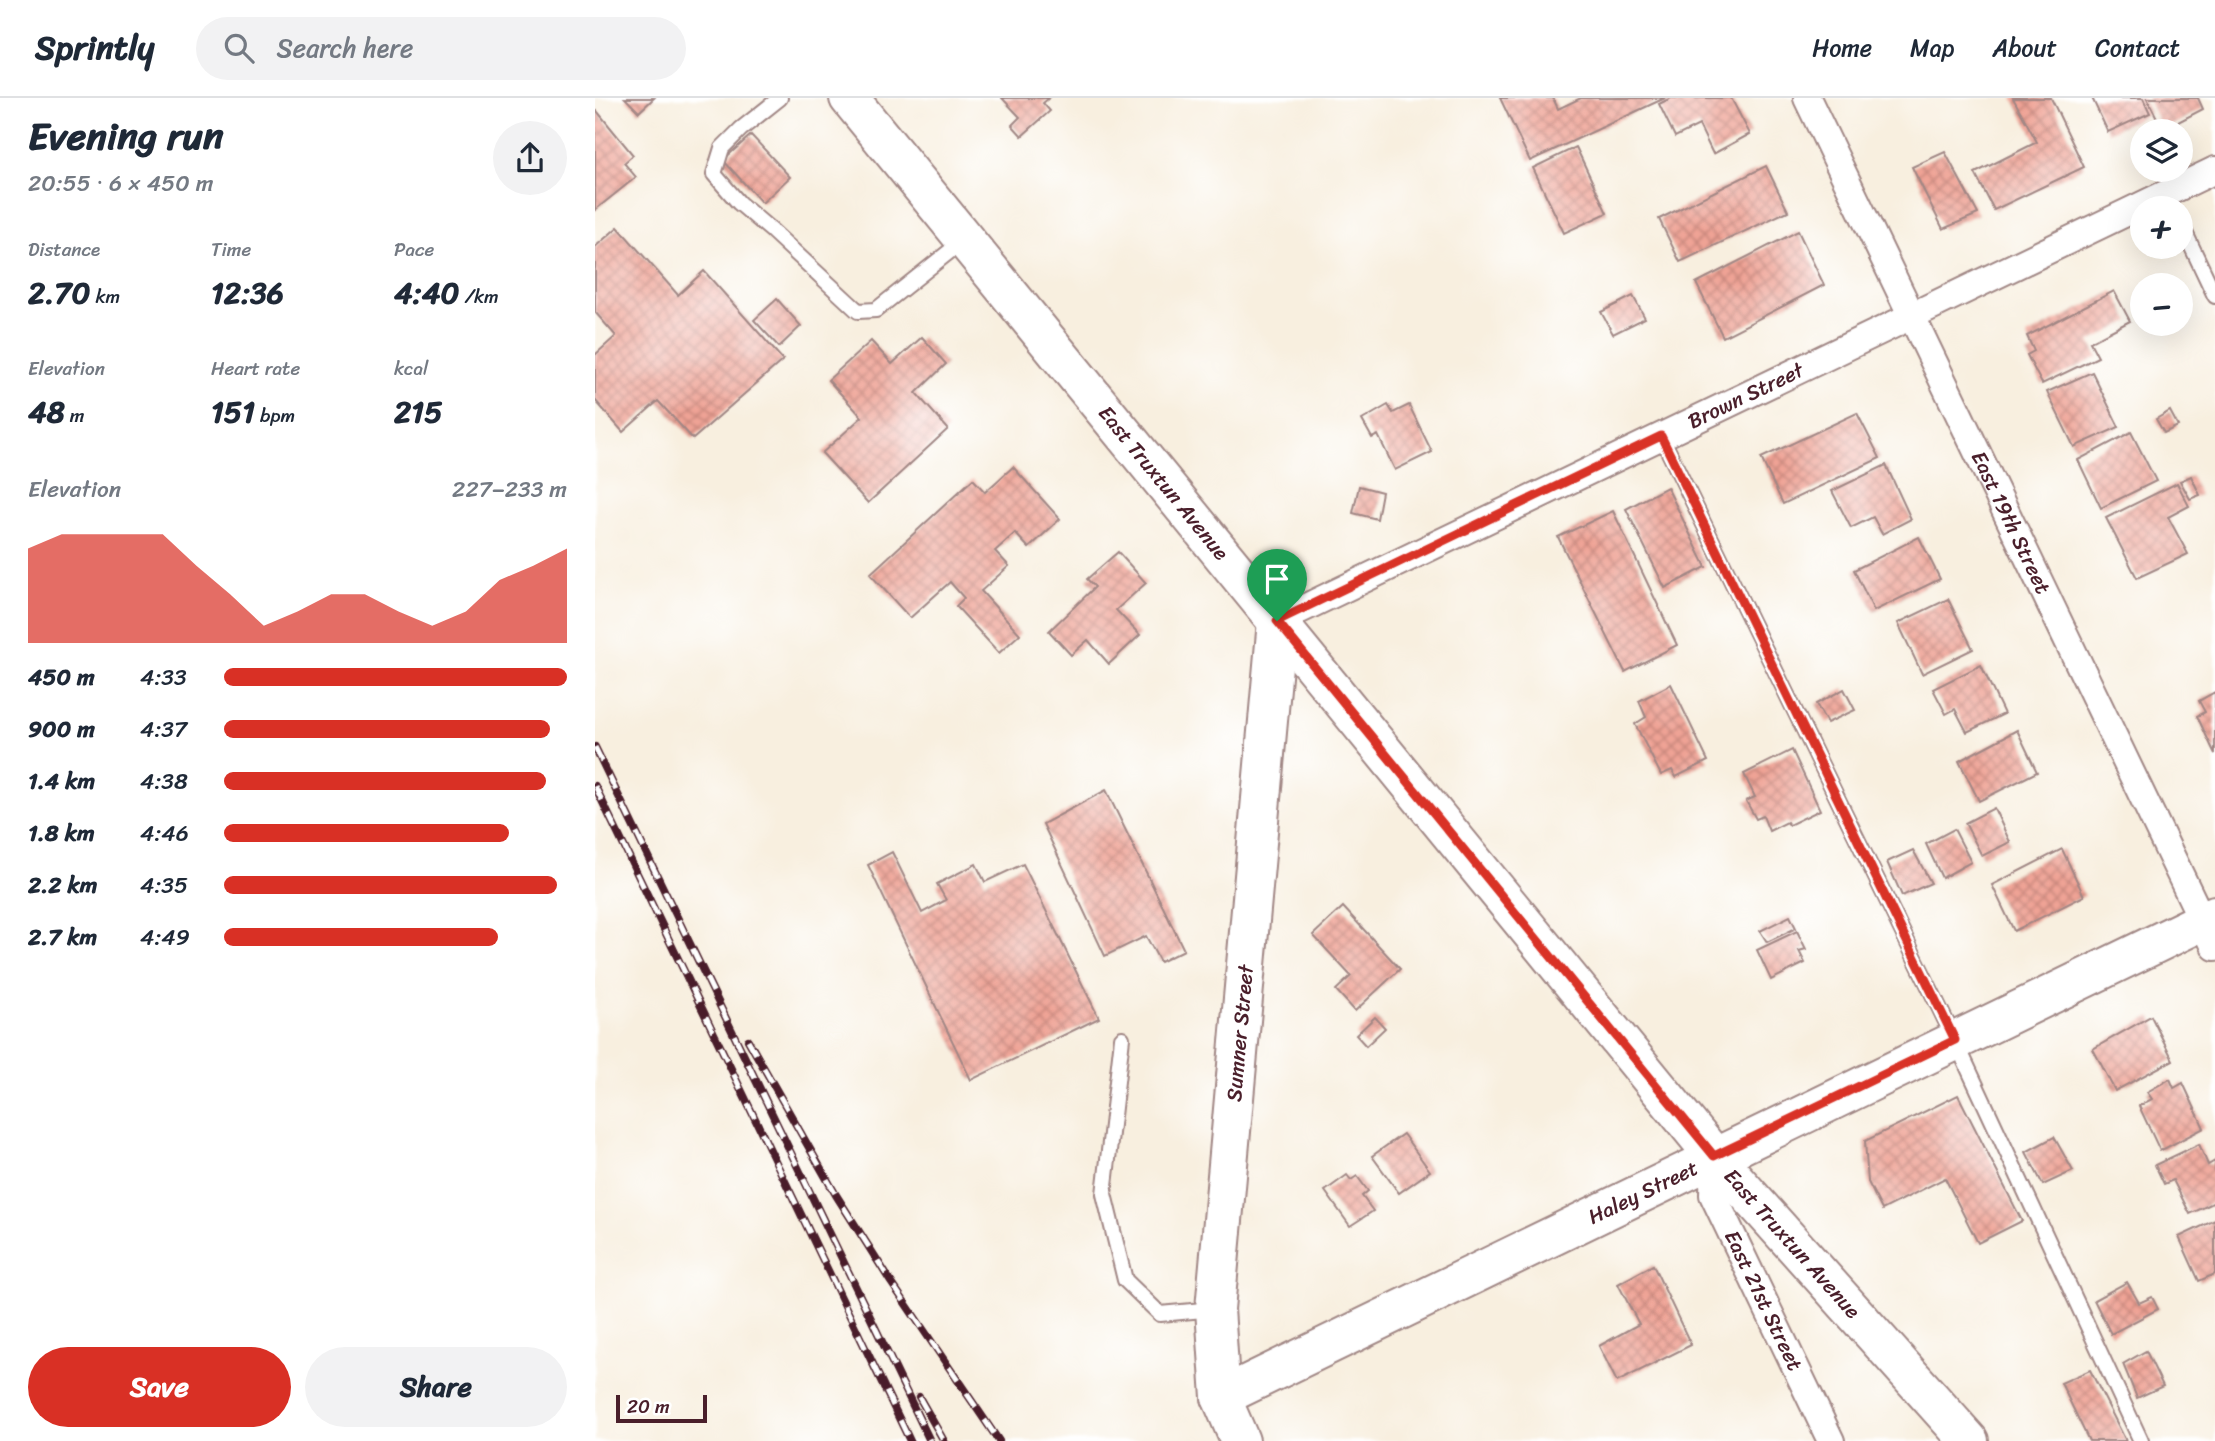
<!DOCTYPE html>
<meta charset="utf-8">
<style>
body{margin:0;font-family:Sriracha,sans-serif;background:#f2f2f3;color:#1f2937;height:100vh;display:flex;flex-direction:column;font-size:26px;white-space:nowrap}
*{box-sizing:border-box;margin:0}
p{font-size:23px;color:#747a83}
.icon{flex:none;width:38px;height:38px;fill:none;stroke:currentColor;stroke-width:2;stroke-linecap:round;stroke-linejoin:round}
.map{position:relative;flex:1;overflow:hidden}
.details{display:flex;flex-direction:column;background:#fff;width:595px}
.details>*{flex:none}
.tools{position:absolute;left:1535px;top:21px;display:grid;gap:14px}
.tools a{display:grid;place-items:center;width:63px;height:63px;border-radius:50%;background:#fff;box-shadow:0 7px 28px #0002;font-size:35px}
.scale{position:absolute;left:21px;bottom:18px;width:91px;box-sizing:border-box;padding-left:7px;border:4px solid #4a1f2b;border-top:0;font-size:19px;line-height:24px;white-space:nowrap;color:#4a1f2b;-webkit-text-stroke:5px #fff;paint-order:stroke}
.pin{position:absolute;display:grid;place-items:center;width:60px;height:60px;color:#fff;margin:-72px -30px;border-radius:50% 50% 50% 0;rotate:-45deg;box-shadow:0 0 7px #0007}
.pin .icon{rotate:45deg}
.round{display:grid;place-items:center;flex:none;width:74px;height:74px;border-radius:37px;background:#f2f2f3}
.summary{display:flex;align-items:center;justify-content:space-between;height:119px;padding:0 28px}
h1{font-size:38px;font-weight:800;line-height:52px}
.stats{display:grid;grid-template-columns:repeat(3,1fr);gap:10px;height:119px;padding:7px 28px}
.stats div{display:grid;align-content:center}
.stats b{font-size:30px;font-weight:800}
.stats small{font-size:19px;font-weight:400}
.stats p{font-size:19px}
.chart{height:196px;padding:14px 28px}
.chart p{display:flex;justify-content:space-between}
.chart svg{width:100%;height:126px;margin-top:7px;fill:#d93025;opacity:.7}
.button{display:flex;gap:14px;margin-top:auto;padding:14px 28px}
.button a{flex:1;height:80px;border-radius:42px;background:#d93025;color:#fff;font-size:28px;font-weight:800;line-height:80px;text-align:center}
.button a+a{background:#f2f2f3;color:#1f2937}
ul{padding:0 28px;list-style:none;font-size:23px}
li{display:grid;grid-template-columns:112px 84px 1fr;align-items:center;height:52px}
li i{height:18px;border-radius:9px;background:#d93025}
header{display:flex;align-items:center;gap:42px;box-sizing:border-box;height:98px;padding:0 35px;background:#fff;border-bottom:2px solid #e0e1e3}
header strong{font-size:33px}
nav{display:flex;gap:38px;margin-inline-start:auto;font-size:24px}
.search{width:490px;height:63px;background:#f2f2f3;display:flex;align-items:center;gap:18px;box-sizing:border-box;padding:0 24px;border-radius:38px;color:#747a83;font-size:26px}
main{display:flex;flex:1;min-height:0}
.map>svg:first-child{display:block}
.building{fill:url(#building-cross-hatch)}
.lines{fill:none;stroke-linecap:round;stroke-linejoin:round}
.lane-casing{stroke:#a18785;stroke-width:18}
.street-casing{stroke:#a18785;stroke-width:30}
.secondary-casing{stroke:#a18785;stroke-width:42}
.lane{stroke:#fff;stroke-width:14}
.street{stroke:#fff;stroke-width:26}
.secondary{stroke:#fff;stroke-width:38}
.rail-casing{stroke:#4a1f2b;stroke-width:8}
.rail{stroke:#fff;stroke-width:5;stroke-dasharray:16;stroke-linecap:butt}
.route-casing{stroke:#fff;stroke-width:14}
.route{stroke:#d93025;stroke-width:9}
.labels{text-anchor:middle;stroke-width:5;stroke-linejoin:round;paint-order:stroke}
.street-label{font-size:21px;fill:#4a1f2b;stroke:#fff}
</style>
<header>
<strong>Sprintly</strong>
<div class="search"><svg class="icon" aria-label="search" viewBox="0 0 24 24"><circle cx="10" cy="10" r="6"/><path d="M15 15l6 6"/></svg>Search here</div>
<nav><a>Home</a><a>Map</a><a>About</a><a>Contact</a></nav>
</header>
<main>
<section class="details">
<div class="summary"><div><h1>Evening run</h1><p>20:55 · 6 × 450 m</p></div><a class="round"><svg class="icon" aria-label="share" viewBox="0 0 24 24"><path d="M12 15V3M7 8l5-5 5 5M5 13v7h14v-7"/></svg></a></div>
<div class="stats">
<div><p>Distance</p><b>2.70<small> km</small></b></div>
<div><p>Time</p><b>12:36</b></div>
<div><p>Pace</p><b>4:40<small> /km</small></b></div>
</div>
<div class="stats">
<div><p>Elevation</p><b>48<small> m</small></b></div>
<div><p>Heart rate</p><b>151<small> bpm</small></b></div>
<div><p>kcal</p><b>215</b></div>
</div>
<div class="chart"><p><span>Elevation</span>227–233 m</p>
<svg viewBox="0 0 160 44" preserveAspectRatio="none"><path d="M0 44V11L10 6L20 6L30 6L40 6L50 17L60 27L70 38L80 33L90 27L100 27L110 33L120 38L130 33L140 22L150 17L160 11V44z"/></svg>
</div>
<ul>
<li><b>450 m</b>4:33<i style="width:100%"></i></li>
<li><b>900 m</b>4:37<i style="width:95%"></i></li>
<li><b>1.4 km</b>4:38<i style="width:94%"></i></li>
<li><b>1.8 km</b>4:46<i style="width:83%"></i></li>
<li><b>2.2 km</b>4:35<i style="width:97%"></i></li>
<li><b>2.7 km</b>4:49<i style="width:80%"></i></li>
</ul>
<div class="button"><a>Save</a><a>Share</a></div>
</section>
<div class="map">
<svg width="1620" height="1343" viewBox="0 0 1620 1343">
<defs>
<pattern id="building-cross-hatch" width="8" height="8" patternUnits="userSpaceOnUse" patternTransform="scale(1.75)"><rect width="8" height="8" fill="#efa395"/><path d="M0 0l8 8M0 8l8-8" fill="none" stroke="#c4847a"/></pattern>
</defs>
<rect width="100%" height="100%" fill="#fff"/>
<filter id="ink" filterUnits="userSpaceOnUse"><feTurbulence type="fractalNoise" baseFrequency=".0143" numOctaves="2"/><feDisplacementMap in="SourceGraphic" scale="14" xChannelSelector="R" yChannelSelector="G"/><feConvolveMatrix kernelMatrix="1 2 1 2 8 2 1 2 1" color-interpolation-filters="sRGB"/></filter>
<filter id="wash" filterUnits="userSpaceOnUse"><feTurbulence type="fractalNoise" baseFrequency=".00686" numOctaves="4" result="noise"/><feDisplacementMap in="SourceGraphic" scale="28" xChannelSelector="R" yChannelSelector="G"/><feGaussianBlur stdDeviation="1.57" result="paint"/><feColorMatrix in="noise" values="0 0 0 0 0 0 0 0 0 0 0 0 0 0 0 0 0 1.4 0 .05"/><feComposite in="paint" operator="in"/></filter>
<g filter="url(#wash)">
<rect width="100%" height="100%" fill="#f8efdf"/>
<g id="blocks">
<g class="building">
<path d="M30,0h29l-15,14z"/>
<path d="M407,0h47l-6,5 7,8 -28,25 -10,-11 8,-8z"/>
<path d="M905,0h53l5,11 23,-11h84l-135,63z"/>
<path d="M1076,0h60l19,36 -37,20 -14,-29 -24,12 -16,-33z"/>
<path d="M1418,0h38l33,69 -90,43 -19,-37 62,-31z"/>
<path d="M1497,0h51l7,15 -42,19z"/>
<path d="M1552,0h51l5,11 -40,21z"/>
<path d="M2,13l36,44 -9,8 12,14 -41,33v-97z"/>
<path d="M156,37l39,42 -28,26 -39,-43z"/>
<path d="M981,49l31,66 -43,20 -31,-65z"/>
<path d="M1350,54l33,62 -35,15 -31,-62z"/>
<path d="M1171,68l22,45 -108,51 -21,-43z"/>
<path d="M23,129l60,68 26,-24 79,89 -90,79 -35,-38 -35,31 -28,-32v-45l21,-19 -21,-24v-65z"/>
<path d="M1203,133l26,54 -101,52 -27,-54z"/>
<path d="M1519,193l16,30 -40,21 8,15 -56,27 -15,-29 7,-4 -7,-15z"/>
<path d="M1038,198l12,22 -32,16 -12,-22z"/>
<path d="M182,201l24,27 -22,21 -25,-27z"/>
<path d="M327,239l24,27 -30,29 32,36 -80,74 -46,-50 40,-36 -34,-37 43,-39 21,23z"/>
<path d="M1497,274l27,55 -45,20 -27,-55z"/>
<path d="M793,307l5,8 16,-8 23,47 -37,18 -17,-35 -6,3 -10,-18z"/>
<path d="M1575,313l8,15 -14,7 -8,-14z"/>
<path d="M1262,315l23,45 -97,46 -22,-46z"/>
<path d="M1536,334l25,49 -55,27 -23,-48z"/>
<path d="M1291,367l25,54 -29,15 -9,-17 -22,11 -19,-37z"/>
<path d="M418,369l47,52 -31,29 -14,-15 -20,18 14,15 -28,25 39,43 -21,19 -43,-47 8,-8 -14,-16 -40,36 -40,-44 103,-95 12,13z"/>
<path d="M1596,378l9,19 -10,4 -10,-18z"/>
<path d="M1582,385l12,23 -21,11 20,37 -51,24 -31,-60z"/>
<path d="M764,388l23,6 -5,27 -24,-6z"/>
<path d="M1072,389l39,80 -41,21 -39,-79z"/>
<path d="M1018,413l64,134 -52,27 -67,-135z"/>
<path d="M1324,439l21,42 -66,32 -20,-41z"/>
<path d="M523,454l28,31 -30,27 24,25 -31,29 -21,-24 -17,15 -22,-24 46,-44 -8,-8z"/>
<path d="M1353,501l25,50 -51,25 -24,-51z"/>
<path d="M1386,567l23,49 -37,18 -12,-23 -9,5 -13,-25z"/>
<path d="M1076,586l37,77 -32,16 -4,-7 -11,5 -26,-51 11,-7 -7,-16z"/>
<path d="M1249,591l11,21 -28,13 -11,-19z"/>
<path d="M1620,594v62l-18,-38 8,-4 -6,-11z"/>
<path d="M1422,632l20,42 -58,29 -20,-40z"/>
<path d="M1197,652l28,60 -31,15 -2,-3 -18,9 -6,-15 -7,3 -10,-18 9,-4 -11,-23z"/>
<path d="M511,692l78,160 -24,12 -14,-26 -41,20 -62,-132z"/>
<path d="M1399,710l16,34 -28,14 -17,-33z"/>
<path d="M1359,731l17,33 -29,16 -16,-34z"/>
<path d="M1467,751l22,47 -70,35 -22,-46z"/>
<path d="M1318,752l18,33 -29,13 -15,-34z"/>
<path d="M297,754l30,61 24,-13 -9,-16 39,-20 9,18 38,-18 76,154 -128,62 -103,-215z"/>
<path d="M748,809l57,62 -45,42 -19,-21 15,-14 -38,-41z"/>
<path d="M1195,818l6,12 -29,14 -7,-11z"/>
<path d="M1202,833l9,18 -7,2 6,12 -34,17 -14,-30z"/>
<path d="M1556,918l22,44 -58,31 -22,-42z"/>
<path d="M780,919l10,11 -19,18 -10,-11z"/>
<path d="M1575,981l4,9 9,-5 21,45 -44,23 -21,-45 13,-7 -5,-7z"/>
<path d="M1363,997l64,126 -44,22 -33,-65 -63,32 -14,-28 -3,-41z"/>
<path d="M808,1036l27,37 -31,22 -27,-37z"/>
<path d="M1459,1039l19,34 -30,14 -17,-33z"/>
<path d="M1604,1046l9,21 7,-4v41l-25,12 -17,-34 -9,4 -9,-19z"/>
<path d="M752,1077l4,5 6,-4 11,15 -6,5 11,15 -23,15 -25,-35z"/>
<path d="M1620,1122v54l-16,7 -20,-44z"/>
<path d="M1058,1167l38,80 -74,37 -18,-36 40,-22 -21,-40z"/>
<path d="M1532,1184l12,21 13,-6 6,12 -47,25 -17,-34z"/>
<path d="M1551,1253l17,35 -26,12 -14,-34z"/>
<path d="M1495,1272l36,71h-37l-28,-58z"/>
</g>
</g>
</g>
<g filter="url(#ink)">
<use href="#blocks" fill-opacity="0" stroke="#a18785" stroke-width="2"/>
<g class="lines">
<g class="lane-casing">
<g id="lane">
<path d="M185,0l-39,31 -19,19 -8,26 25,29 33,28 86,80 18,-1 88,-70"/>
<path d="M1586,126l34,72"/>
<path d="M1066,338l294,604 186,401"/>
<path d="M527,940l-18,156 21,86 35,34 54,-5"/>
</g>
</g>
<g class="street-casing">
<g id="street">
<path id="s1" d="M1212,0l408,849"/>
<path id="s2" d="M682,523l938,-451"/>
<path id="s3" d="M1119,1058l-1,39 118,246"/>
</g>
</g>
<g class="secondary-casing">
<g id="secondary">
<path id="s4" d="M254,0l865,1058 255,285"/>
<path id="s5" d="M626,1299l994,-482"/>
<path id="s6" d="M645,1343l-19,-44 -6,-88 62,-688"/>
</g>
</g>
<use href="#lane" class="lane"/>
<use href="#street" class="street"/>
<use href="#secondary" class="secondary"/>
<g class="rail-casing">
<g id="rail">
<path d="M0,649l335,694"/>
<path d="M0,688l315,655"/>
<path d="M153,942l88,155 55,87 108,159"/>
<path d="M324,1299l25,44"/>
</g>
</g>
<use href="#rail" class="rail"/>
</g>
</g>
<g class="lines" filter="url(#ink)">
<g class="route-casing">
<path id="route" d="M1066,338l294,604 -241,116 -437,-535z"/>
</g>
<use href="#route" class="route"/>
</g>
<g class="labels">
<g class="street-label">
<text dy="7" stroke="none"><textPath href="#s2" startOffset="520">Brown Street</textPath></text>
<text dy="7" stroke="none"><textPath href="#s4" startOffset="497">East Truxtun Avenue</textPath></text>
<text dy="7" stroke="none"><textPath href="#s1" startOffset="471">East 19th Street</textPath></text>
<text dy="7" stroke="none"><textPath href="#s6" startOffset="413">Sumner Street</textPath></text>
<text dy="7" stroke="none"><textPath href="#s5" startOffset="469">Haley Street</textPath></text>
<text dy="7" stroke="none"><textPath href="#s4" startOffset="1484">East Truxtun Avenue</textPath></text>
<text dy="7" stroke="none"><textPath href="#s3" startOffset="156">East 21st Street</textPath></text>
</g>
</g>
</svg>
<div class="tools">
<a><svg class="icon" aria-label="layers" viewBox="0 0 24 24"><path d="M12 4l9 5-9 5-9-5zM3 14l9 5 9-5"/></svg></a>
<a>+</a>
<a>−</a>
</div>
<div class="scale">20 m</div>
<div class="pin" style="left:682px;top:523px;background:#1e9e55"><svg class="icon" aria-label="arrive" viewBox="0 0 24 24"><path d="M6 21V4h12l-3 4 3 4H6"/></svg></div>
</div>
</main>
